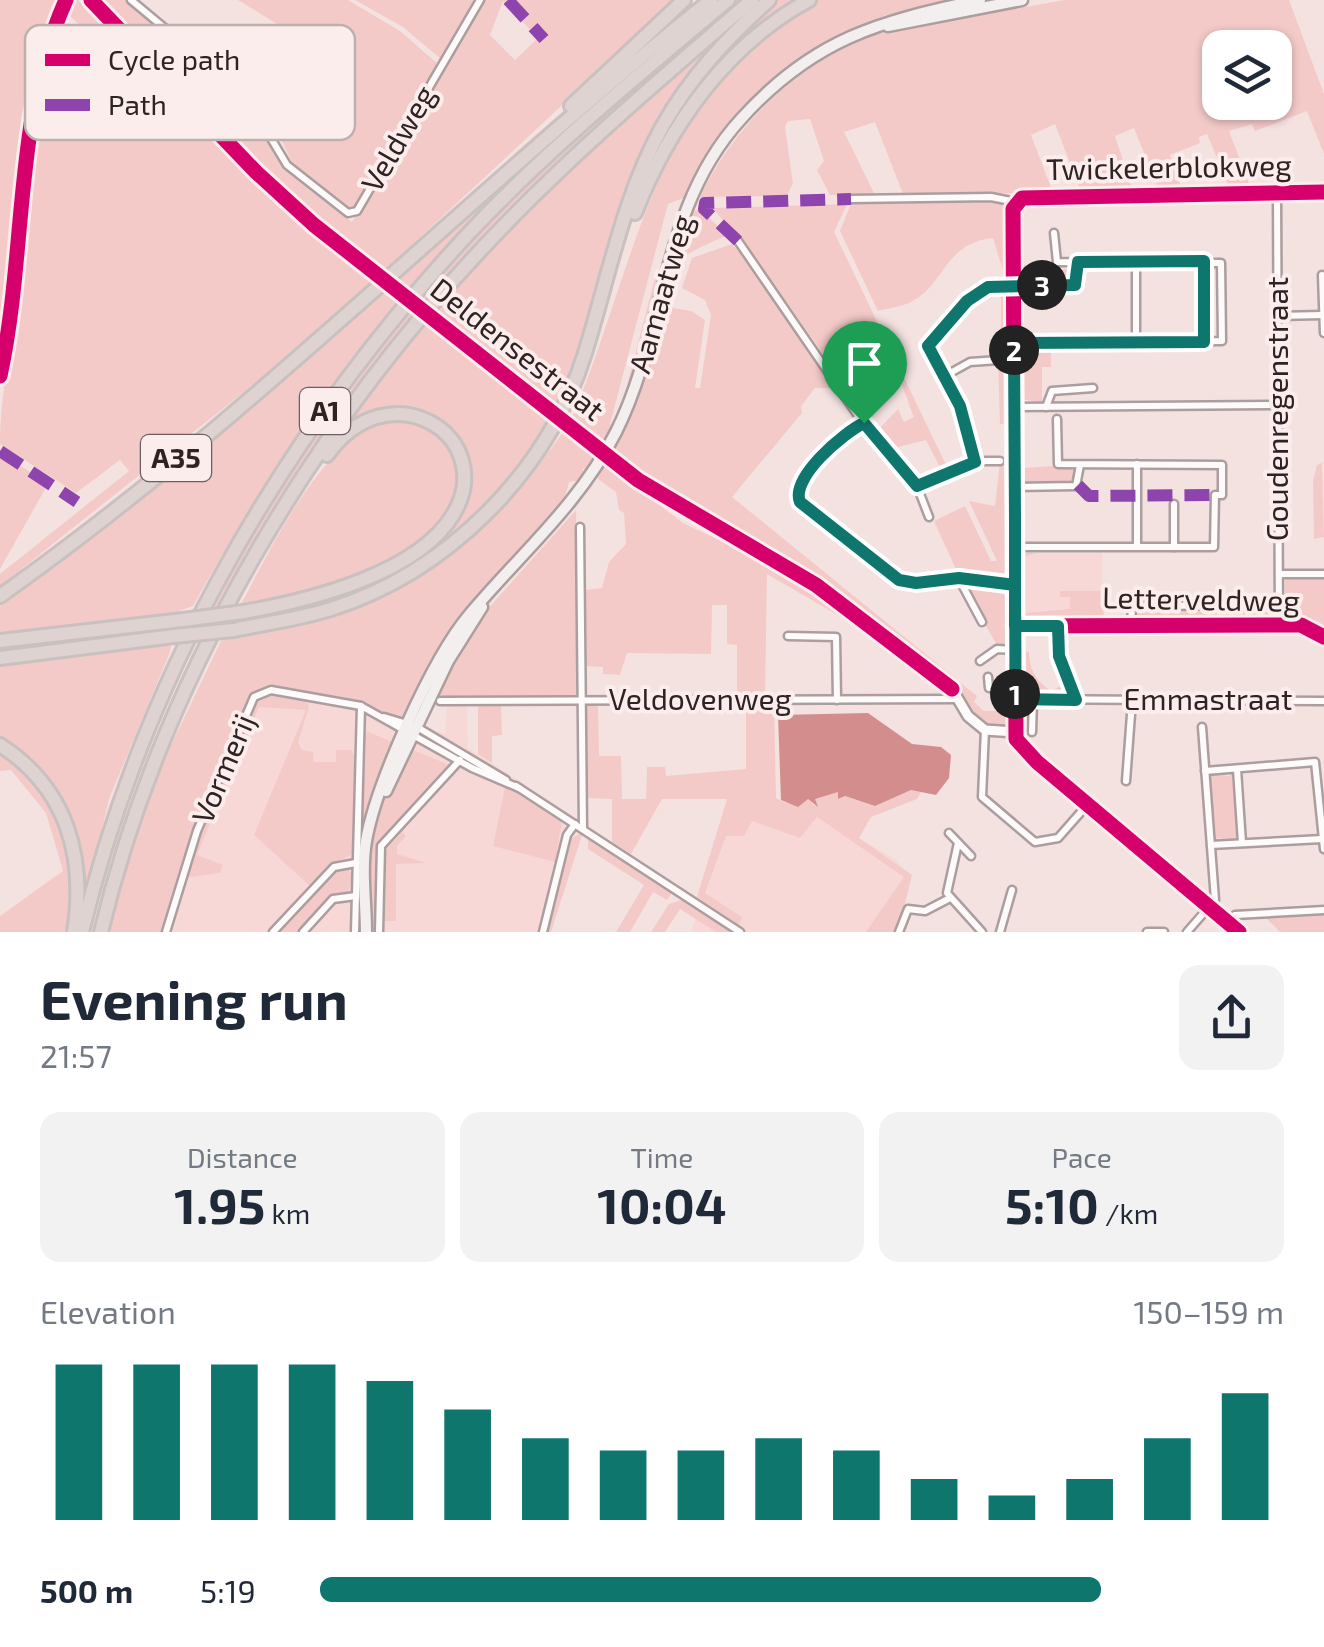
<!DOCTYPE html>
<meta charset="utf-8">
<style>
body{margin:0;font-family:"Exo 2",sans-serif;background:#f2f2f3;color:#1f2937;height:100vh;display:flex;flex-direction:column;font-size:38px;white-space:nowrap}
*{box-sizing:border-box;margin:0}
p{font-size:32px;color:#747a83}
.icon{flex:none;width:55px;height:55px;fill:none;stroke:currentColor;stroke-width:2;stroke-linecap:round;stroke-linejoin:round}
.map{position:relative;height:932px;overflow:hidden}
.side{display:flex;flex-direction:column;background:#fff;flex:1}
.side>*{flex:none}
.controls{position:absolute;left:1202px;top:30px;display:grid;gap:20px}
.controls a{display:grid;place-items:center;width:90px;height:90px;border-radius:20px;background:#fff;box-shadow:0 2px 8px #0004;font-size:50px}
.pin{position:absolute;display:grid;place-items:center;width:85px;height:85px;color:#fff;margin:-102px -42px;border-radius:50% 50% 50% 0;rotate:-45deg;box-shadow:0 0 10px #0007}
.pin .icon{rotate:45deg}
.km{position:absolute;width:50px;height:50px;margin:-25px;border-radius:50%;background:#222;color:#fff;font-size:28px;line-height:50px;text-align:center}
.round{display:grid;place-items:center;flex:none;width:105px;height:105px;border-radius:20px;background:#f2f2f3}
.headline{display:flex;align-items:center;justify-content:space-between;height:170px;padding:0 40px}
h1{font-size:55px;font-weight:700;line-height:75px}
.metrics{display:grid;grid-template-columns:repeat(3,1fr);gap:15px;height:170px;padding:10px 40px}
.metrics div{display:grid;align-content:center;border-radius:20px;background:#f2f2f3;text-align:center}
.metrics b{font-size:50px;font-weight:700}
.metrics small{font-size:28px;font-weight:400}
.metrics p{font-size:28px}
.chart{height:280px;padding:20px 40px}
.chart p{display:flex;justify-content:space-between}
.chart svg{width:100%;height:180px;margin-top:10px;stroke:#0f766e;stroke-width:6}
ul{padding:0 40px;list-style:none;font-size:32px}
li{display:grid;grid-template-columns:160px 120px 1fr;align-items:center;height:75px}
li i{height:25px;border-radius:12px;background:#0f766e}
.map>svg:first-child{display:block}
.built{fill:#f7d8d7}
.green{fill:#f3cac8;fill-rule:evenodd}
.water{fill:#d48d8d}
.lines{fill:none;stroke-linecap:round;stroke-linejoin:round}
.minor-casing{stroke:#ac9e9e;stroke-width:11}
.tertiary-casing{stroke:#ac9e9e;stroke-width:14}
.secondary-casing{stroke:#ac9e9e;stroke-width:15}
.motorway-casing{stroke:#c9c0c0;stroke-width:18}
.minor{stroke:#fdfbfa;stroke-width:6}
.tertiary{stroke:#fdfbfa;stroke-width:9}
.secondary{stroke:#f4efef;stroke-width:10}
.motorway{stroke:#dfd3d2;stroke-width:12}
.tertiary-bridge-casing{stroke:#ac9e9e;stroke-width:14;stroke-linecap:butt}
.motorway-bridge-casing{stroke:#c9c0c0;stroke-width:18;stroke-linecap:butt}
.tertiary-bridge{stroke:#fdfbfa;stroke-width:9}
.motorway-bridge{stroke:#dfd3d2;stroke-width:12}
.quiet{stroke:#8e44ad;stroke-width:12;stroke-dasharray:25 12;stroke-linecap:butt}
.cycleway-casing{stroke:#fbedec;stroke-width:21}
.cycleway{stroke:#d6006c;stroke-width:15}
.route-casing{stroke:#fff;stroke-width:20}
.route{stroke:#0f766e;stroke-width:12}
.labels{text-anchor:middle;stroke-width:8;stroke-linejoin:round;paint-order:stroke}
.shield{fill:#fbedec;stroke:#6c5f5f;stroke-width:2.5}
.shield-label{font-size:28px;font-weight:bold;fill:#2f2222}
.street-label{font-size:30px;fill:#2f2222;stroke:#fbedec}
.key{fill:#fbedec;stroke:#beb0af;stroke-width:2.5}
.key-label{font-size:28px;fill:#2f2222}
</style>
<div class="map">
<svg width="1324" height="932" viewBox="0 0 1324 932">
<rect width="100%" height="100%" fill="#f4e2e1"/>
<g class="built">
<path d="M1037,553h65l1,60h-77l-1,-56z"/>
<path d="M261,689l91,12 93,33 2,-29h20l1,43 108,70 -28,114h-386l40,-122 39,-88z"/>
<path d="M748,814h69l81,47 11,17 -15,54h-203l31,-102z"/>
</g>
<g class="green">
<path d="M0,0h59l-30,117 -29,238z"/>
<path d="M71,0h7l199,203 96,77 -54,52 -319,254v-12l129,-103 -9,-11 -44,33 -76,-49c0,-52 13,-101 19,-152 7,-62 10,-122 21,-183l53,16 32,-56 -58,-56z"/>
<path d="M103,0h22l115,94 20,26 30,54 62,48 133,-222h190l-291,271 -108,-90zM503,1l35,37 -23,22 -25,-25z"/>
<path d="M238,0h110l52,31 38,33 -85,145 -9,-1 -51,-43 -22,-48 42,-71z"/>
<path d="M355,0h122l-35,60 -39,-33z"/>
<path d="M735,0h11c-209,171 -403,360 -523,606l-8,1c124,-249 305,-434 520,-607z"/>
<path d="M778,0h23l-49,35 -108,148c32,-74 76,-128 134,-183z"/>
<path d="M816,0h136l-69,16 -94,51 -42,35 -33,45 -28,50 -18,7 -58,220 6,4 39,-150 36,-66 9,-3 27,26c-39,19 -63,23 -66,71l30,5 14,9 -10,68h5l11,-73 -6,-15 -23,-12 10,-30 40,-14 29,33 78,111h-24l-14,18 1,7 -70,84 245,199 -3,6 10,9h27l-7,17h-15l-22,-18 -7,-20 -188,-142 -79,-42 -122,-86c65,-151 82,-335 245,-420z"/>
<path d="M1064,0h225l35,94v60l-17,-43 -52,20 -3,-7 -23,7 22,58h-21l-23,-55 -8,3 1,6 -30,12 12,35h-23l-25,-62 -19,8 18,55 -52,1 -26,-68 -24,11 22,58 -150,1 -28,-72 -31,10 31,63h-45l-13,-25 7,-9 -14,-42 -22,2 -3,6 8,56 -6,13 -87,1c34,-72 99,-134 173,-162zM1220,48h55v54h-55z"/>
<path d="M726,34l-54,66 -113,310 -124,-100 133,-141z"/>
<path d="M538,153c-136,135 -252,285 -345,453l-22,8 -171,19v-31z"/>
<path d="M993,202l14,3 4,8v66l-5,1 -13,-42c-49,5 -48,47 -82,64 -10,5 -23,6 -33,9l-38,-80 11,-27z"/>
<path d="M847,204l-13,28 114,237 -6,2 -16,-31 -36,9 -13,-18 21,-22 6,13 10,-5c-8,-18 -14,-52 -38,-61l-15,10 -5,35 -84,-120 -59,-73z"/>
<path d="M1022,265h34l1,5 19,-2 -4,14h-8v-8l-14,7 7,-7 -8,-4v12h-27z"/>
<path d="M1006,288l5,5v67h-10v-71z"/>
<path d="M426,321l125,101c-79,130 -174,174 -318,204l7,-9 98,-26 98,-52 30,-56c-5,-16 -9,-40 -18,-53 -30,-43 -85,-16 -114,9z"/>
<path d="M1022,348h29v19h-9v36l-20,-4z"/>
<path d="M998,362h13v62h-11z"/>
<path d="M391,420c26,2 52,10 62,38 34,93 -152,135 -213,148 31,-57 83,-171 151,-186z"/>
<path d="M563,432l120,91 107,51 39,25 124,99 -8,-1 -97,-76 -81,-47 -2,124h-28v-53l-10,-1v-39h-15l-1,49 -84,-1 -7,22 -17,-1v-7l-17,-1 -1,-76 17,-2 7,-26 17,-18 -2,-31 -5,-3 -3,-18 -33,-24v12l-14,2 -7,26 -79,84 2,20 91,-102 4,188 -163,4 -13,16 -7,1 -45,-18 -91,-12c-33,25 -85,197 -99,243h-57l46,-145 70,-146c158,-29 249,-74 342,-209z"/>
<path d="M0,452l48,32 -48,85z"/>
<path d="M1000,462h11l1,113 -6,7 -47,-6 -25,-55 31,-15 26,55h6l-28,-60 26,5z"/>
<path d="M1322,463l2,74 -10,2 -1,-58 4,-16z"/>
<path d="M1054,466l1,4 19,-4v17l-52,-1 1,-14z"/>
<path d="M1026,553h11l-12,4 1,56 44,-4v-12h-10v-6h43l1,30h-68l-12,-7 -1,-59z"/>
<path d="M1285,576l39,2v51l-15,-9 -24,-2z"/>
<path d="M968,582l38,4 5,6v56l-13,-1 -34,-60z"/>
<path d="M1140,608h77v13l-77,1 -5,-3z"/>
<rect x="1220" y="608" width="49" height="13"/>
<path d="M158,645l13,1 -1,6 -61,147 -31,133 -12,-115 -66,-75v-77l47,-11z"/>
<path d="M1021,651l8,1c1,20 7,28 22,39l10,-5 6,11 -41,1z"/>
<path d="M272,695l34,5 3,7 -11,35 4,8 11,2 1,10h22v-12h15l4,6 -2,98 -22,10 -20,23 -57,-52 52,-125 -47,-3 -62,148 26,10 -3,8 -36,5 36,-96 38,-82z"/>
<path d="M774,704l2,94 10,5 22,-4 7,7v-8l23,-6v7l6,-3 31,10 36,-16 10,2 -4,7 -46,18 -12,21 53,37 -14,57h-32l38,-55 -87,-60 -17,21 -48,-17 -8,15h-18l-21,57 37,24 -3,8 -42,-28 30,-98h-65l-31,55 -19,-12v-43l-26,-1v-93h12l1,51h22l1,43h24l1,-32h18l1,9 80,-7v-64z"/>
<path d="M478,705h23l1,30 -10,1v27l-14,-9z"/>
<path d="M361,729l91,37 -75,81 -1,85h-17z"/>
<path d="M0,752c36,23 67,66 72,109 3,22 -1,48 -2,71h-70v-16l63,-45 -17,-58 -35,-43 -11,1z"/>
<path d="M1230,771l5,1 5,68 -23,-2v5l-4,-1 -5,-68 22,2z"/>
<path d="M505,787l29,13 28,21 -7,41 -62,-16z"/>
<path d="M402,832l4,4 -9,10v8l29,9 -30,1v57h-12l-1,-68z"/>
<path d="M583,832l-32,100h-6l23,-92z"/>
<path d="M588,835l85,56 -6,9 -14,-8 -23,40h-14l28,-47 -56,-36z"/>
<path d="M346,867l7,8 -5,17 -17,5 -33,35h-21l59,-64z"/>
<path d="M684,899l52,33h-20l-36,-23 -15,23h-14l18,-28z"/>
<path d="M1324,912v20h-44l-16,-16z"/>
</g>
<path class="water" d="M868,713l44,31 29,3 10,8 -2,23 -13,17 -25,-5 -36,16 -30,-10 -7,3v-7l-23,7 3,8 -10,-8 -10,8 -17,-7 -3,-85z"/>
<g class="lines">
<g class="minor-casing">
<g id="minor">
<path d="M131,0l114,95 42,70 61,48 9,-2 123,-211"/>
<path d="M1277,193l2,432"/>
<path d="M851,199l140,-2 25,5 308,-10"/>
<path d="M738,241l125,182 54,63 12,31"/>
<path d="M1136,262v80"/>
<path d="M1322,275l2,58"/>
<path d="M1278,316l44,-1"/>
<path d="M1014,343l208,-2 -1,-78 -164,-1 -3,-29"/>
<path d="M1204,343v-82"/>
<path d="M0,376c27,-124 13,-258 66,-376"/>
<path d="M943,377l27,-15 29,-2"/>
<path d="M1015,407l263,-2"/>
<path d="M1046,407l6,-16 41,-3"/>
<path d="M1057,419l1,45 164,1v30h-7l-1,52h-40v-43"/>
<path d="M863,423c-20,10 -73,55 -63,79l99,78 17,3 43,-5 56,7"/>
<path d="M975,461l-15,-56 -30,-50v-14c61,-65 58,-55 145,-56l3,-23"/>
<path d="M1137,464v82"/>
<path d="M917,486l58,-25h25"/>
<path d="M1015,487l61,-1 4,-21"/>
<path d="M580,527l3,302"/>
<path d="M1015,547h159"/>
<path d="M1279,574h45"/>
<path d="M959,579l23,43"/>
<path d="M1131,625l1,-19 147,-1"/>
<path d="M1015,626l286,-1 23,12"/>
<path d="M1058,626l1,30 17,43"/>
<path d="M788,636l48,1 1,63"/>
<path d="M980,661l17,-12 18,1"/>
<path d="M988,677l1,11h26"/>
<path d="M1015,699l309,2"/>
<path d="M440,701l519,-2"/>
<path d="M384,717l33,10 89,53"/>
<path d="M985,730l-3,67 53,45 23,-4 30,-34"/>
<path d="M1015,732l1,-530"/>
<path d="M1032,732l1,-33"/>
<path d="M1237,769l5,74"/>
<path d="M1205,771l110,-9 9,87"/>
<path d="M1126,781l6,-80"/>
<path d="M516,786l224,146"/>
<path d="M949,833l22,23"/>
<path d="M958,843l-11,50 35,39"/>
<path d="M1211,845l111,-6"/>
<path d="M1235,915l89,-5"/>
<path d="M166,932l31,-101 57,-134 17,-7 90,16 111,62 47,20"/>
<path d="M273,932l61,-65 22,-4"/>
<path d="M303,932l30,-33 23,-3"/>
<path d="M355,932l6,-226"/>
<path d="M379,932l2,-86 79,-86"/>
<path d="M543,932l24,-97 8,-11"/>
<path d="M899,932l9,-23 17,2 25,-13"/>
<path d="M1000,932l12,-42"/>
<path d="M1147,932h17"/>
<path d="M1187,932l28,-32 -13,-173"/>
</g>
</g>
<g class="tertiary-casing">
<g id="tertiary">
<path d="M91,0l186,193 92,75"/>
<path d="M439,323l105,83"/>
<path d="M573,429l25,19"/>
<path d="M610,458l65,47 155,90 122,94 16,27 17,14 30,2 8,17 14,13 202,170"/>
</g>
</g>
<g class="secondary-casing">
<g id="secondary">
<path d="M888,26l134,-26"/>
<path d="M386,791l62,-130 34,-54"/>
<path d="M366,932c0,-30 -5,-61 0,-91 10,-57 66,-182 103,-226 51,-61 110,-110 147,-183 51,-102 44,-225 125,-313 72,-80 138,-98 239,-119"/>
</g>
</g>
<g class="motorway-casing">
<g id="motorway">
<path d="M571,106l113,-106"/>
<path d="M635,213c34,-87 91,-168 174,-213"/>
<path d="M0,596c253,-179 469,-403 711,-596"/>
<path d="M243,612c64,-11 176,-38 211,-99 44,-76 -64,-146 -127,-58"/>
<path d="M234,630c33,-7 65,-11 97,-21 117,-37 216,-137 253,-253 24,-76 39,-159 78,-229 28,-50 65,-89 107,-127"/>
<path d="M0,641l183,-21"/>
<path d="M0,658l174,-22"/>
<path d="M0,745c67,43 86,112 74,187"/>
<path d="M82,932c63,-261 205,-504 388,-700 79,-84 170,-158 258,-232"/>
<path d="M101,932c61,-255 213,-509 394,-697 80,-84 169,-159 257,-235"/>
</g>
</g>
<use href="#minor" class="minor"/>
<use href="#tertiary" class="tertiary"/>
<use href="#secondary" class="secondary"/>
<use href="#motorway" class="motorway"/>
<g class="tertiary-bridge-casing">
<g id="tertiary-bridge">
<path d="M369,268l70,55"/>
<path d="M544,406l29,23"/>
<path d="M598,448l12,10"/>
</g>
</g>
<g class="motorway-bridge-casing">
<g id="motorway-bridge">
<path d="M183,620l60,-8"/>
<path d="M174,636l60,-6"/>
</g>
</g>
<use href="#tertiary-bridge" class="tertiary-bridge"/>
<use href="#motorway-bridge" class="motorway-bridge"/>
<g class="quiet">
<path d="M508,0l36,39"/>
<path d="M738,241l-34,-32 1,-6 146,-4"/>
<path d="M0,451l77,51"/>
<path d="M1078,485l11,11 126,-1"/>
</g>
<g class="cycleway-casing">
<g id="cycleway">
<path d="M91,0l165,172 58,53 324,255 178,105 136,104"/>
<path d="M0,376c27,-124 13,-258 66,-376"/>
<path d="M1015,626l286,-1 23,12"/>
<path d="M1239,932l-202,-170 -21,-23 -3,-530 9,-11 302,-6"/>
</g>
</g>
<use href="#cycleway" class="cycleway"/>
</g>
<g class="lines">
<g class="route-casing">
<path id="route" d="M864,423c-21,10 -74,55 -64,79l99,78 17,3 43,-5 56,7c0,38 1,76 0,114l61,1 -17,-44 -1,-30h-43c0,-35 0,-70 0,-105l-1,-178 190,-1v-81l-126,1 -3,23 -87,2 -21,14 -39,45 32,60 15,56 -58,24 -53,-63"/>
</g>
<use href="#route" class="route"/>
</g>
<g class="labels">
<g class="shield">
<rect x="300" y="388" width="50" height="46" rx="8"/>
<rect x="141" y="435" width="70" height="46" rx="8"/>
</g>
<g class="shield-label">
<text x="325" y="421">A1</text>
<text x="176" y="468">A35</text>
</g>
<g class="street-label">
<text transform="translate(399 139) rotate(-60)" y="10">Veldweg</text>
<text transform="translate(1169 168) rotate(-1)" y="10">Twickelerblokweg</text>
<text transform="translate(662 294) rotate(-74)" y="10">Aamaatweg</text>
<text transform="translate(517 350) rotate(38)" y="10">Deldensestraat</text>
<text transform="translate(1278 409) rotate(-90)" y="10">Goudenregenstraat</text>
<text transform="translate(1201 600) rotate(1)" y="10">Letterveldweg</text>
<text x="700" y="710">Veldovenweg</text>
<text x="1208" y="710">Emmastraat</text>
<text transform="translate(224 769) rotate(-67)" y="10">Vormerij</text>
</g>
</g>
<rect x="25" y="25" width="330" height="115" rx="15" class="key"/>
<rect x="45" y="54" width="45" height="12" fill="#d6006c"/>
<rect x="45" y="99" width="45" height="12" fill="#8e44ad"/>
<g class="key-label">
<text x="108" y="70">Cycle path</text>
<text x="108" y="115">Path</text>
</g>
</svg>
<div class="controls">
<a><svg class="icon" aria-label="layers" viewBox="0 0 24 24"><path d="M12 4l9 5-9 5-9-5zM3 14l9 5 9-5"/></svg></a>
</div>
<div class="pin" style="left:864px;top:423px;background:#1e9e55"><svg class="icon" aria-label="arrive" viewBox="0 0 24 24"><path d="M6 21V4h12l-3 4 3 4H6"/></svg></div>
<b class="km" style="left:1015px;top:694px">1</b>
<b class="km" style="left:1014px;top:350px">2</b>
<b class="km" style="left:1042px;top:285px">3</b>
</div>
<section class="side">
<div class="headline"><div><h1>Evening run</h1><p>21:57</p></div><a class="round"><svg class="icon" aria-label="share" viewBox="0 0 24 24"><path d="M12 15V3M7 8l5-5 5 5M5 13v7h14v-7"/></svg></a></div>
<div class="metrics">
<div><p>Distance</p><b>1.95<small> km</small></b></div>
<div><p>Time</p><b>10:04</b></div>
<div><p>Pace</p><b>5:10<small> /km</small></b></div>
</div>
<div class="chart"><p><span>Elevation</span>150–159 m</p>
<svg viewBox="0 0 160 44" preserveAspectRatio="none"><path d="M5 44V6M15 44V6M25 44V6M35 44V6M45 44V10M55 44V17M65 44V24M75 44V27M85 44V27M95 44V24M105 44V27M115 44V34M125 44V38M135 44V34M145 44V24M155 44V13"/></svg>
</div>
<ul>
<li><b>500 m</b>5:19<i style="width:81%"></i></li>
</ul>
</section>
